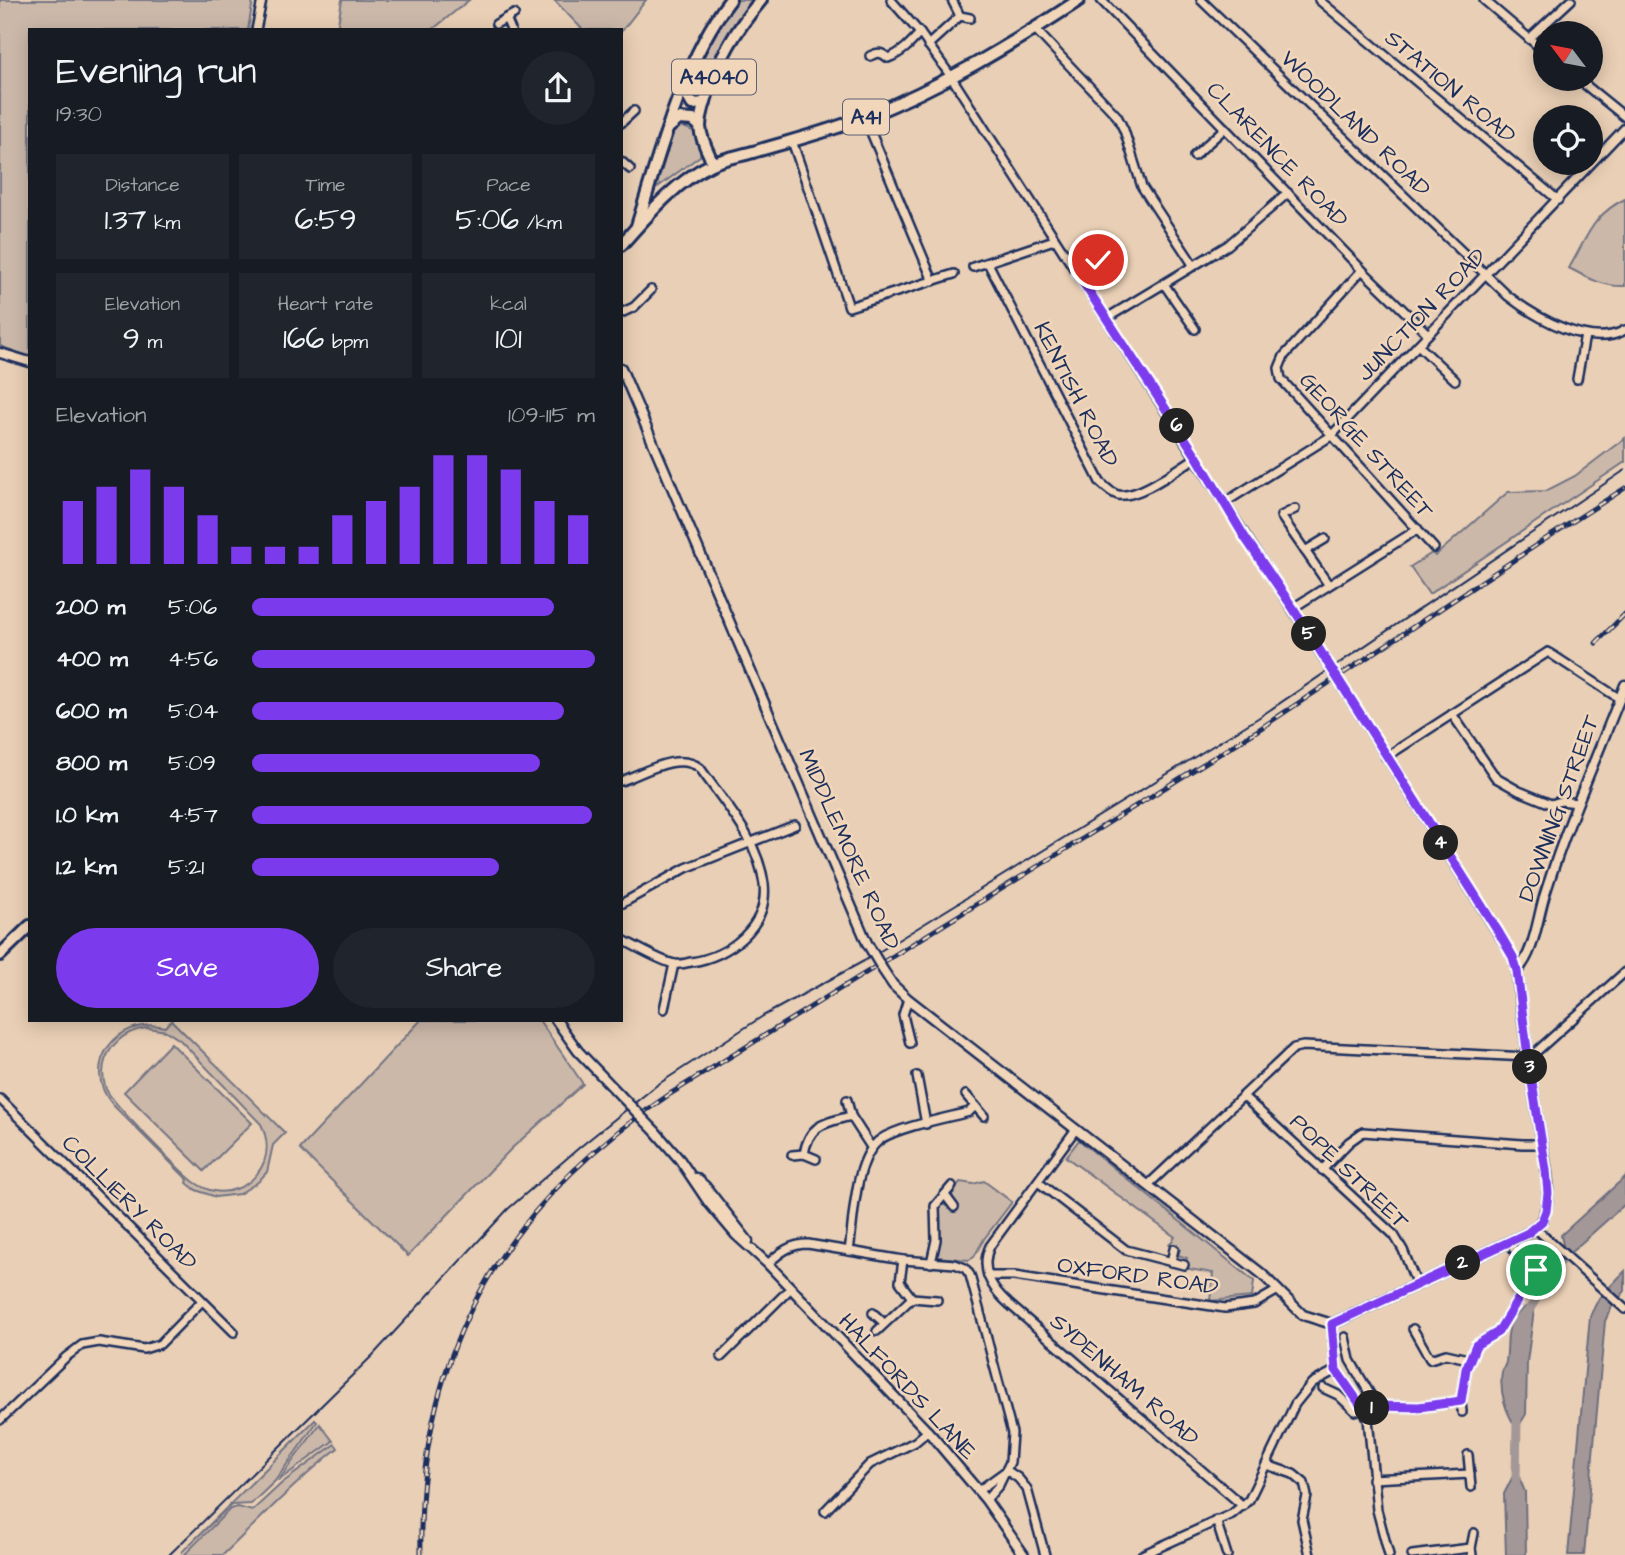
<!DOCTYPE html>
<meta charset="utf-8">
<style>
body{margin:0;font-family:"Architects Daughter",sans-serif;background:#20242c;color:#f1f3f6;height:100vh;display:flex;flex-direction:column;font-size:26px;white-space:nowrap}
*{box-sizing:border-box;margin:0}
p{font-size:23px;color:#9ea1a6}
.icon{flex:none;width:38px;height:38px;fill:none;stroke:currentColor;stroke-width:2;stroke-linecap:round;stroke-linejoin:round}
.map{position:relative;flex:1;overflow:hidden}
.panel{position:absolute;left:28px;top:28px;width:595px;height:994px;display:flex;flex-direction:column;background:#171b24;border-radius:0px;box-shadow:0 4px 18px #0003}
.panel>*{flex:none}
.needle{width:46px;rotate:302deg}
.buttons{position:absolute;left:1533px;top:21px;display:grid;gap:14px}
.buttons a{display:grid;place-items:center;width:70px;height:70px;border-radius:50%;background:#171b24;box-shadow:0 4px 18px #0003;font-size:35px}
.pin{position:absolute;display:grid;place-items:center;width:60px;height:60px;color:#fff;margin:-30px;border:4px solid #fff;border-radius:50%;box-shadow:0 2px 7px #0007}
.km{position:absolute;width:35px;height:35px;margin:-18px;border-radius:50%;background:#222;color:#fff;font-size:19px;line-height:35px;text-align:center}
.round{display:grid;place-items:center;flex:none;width:74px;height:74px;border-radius:37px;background:#20242c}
.overview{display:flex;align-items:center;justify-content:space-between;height:119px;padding:0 28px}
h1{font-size:38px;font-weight:600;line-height:52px}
.metrics{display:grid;grid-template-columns:repeat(3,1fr);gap:10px;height:119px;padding:7px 28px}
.metrics div{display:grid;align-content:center;border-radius:0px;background:#20242c;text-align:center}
.metrics b{font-size:30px;font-weight:600}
.metrics small{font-size:19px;font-weight:400}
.metrics p{font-size:19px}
.chart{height:196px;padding:14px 28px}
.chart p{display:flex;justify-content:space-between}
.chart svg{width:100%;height:126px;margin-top:7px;stroke:#7c3aed;stroke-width:6}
.button{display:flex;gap:14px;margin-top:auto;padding:14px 28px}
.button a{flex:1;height:80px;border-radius:42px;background:#7c3aed;color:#fff;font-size:28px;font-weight:600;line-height:80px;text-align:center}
.button a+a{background:#20242c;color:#f1f3f6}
ul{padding:0 28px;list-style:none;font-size:23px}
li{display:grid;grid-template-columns:112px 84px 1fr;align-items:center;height:52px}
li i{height:18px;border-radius:9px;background:#7c3aed}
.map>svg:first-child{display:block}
.green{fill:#cbb8a9;stroke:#737484;stroke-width:2;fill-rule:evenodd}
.water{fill:#a39897;stroke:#6d6e80;stroke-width:2}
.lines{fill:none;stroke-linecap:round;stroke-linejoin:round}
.canal{stroke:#a39897;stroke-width:9}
.minor-casing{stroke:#1b2f5e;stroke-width:12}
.tertiary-casing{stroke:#1b2f5e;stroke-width:13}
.primary-casing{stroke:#1b2f5e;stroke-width:16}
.trunk-casing{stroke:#1b2f5e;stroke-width:16}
.minor{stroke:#f2d6b9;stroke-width:7}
.tertiary{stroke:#f2d6b9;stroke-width:8}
.primary{stroke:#f2d6b9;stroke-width:10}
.trunk{stroke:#f2d6b9;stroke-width:10}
.tram{stroke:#1b2f5e;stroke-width:2}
.rail-casing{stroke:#1b2f5e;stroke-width:5}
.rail{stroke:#f2d6b9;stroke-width:2.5;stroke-dasharray:8;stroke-linecap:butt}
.minor-bridge-casing{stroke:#1b2f5e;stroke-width:12;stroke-linecap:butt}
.tertiary-bridge-casing{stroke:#1b2f5e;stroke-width:13;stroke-linecap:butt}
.minor-bridge{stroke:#f2d6b9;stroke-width:7}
.tertiary-bridge{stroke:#f2d6b9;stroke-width:8}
.route-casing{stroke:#fff;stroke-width:14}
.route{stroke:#7c3aed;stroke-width:9}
.labels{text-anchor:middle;stroke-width:5;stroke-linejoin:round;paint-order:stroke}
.shield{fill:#f2d6b9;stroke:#5c6179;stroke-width:2}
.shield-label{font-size:21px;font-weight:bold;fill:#1b2f5e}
.street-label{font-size:23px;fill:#1b2f5e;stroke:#f2d6b9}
</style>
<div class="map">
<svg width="1625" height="1555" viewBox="0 0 1625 1555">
<rect width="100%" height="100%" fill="#e9cfb5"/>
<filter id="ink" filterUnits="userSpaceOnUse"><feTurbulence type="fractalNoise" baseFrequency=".0143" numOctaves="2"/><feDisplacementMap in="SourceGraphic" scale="14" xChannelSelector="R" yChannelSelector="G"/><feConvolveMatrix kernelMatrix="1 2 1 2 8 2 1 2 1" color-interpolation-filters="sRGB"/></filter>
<g filter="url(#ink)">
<g class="green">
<path d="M0,0h253l-5,30h-218v327l-30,-11z"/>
<path d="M342,0h127l-37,30h-95z"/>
<path d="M554,0h92l-25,32v-2h-38z"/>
<path d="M735,0h18l-19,24 -29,53 -8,23 -5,-3c-2,-35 23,-70 43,-97z"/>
<path d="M681,126l12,5 8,19 -1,6 -45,33 19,-58z"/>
<path d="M1625,199v87c-22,1 -37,-8 -56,-18 18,-30 23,-53 56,-69z"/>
<path d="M1625,438v24l-196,132 -19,-27 22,-14 3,3 73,-64 38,-1 29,-15z"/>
<path d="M171,1020l114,113 -12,12 -6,27 -9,10 -19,12 -23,3 -20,-7 -9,-7 1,-3 -75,-75c-34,-39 4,-90 52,-78zM148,1028l18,3 14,9 81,84c8,17 8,35 -4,50 -10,13 -28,20 -43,17 -7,-1 -14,-5 -20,-9 -14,-11 -83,-80 -88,-93 -11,-31 12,-58 42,-61z"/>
<path d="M421,1020h118l44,64 -72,65 -103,107 -108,-107z"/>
<path d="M171,1043l81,80 -48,48 -80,-79z"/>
<path d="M1079,1140l175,141 -2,16 -42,4 3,-28 -30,-5 4,-10 -9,-3 2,-6 -11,-4 6,-8 -109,-80z"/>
<path d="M984,1181l28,21 -28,37 -10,18 -5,3 -32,-3c1,-8 2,-16 2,-25 0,-11 -5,-18 2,-29l10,6 5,-4 -4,-10 8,-13 13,2z"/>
<path d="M315,1420l2,2 -42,59 -24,23 -20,1 -50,48z"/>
<path d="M320,1424l13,17 -55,40z"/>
<path d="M335,1444l3,4c-41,33 -77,70 -115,107h-39l46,-46 8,-2 14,4 30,-28z"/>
</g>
<g class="water">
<path d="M1625,1177v27l-65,58 3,-17 -2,-10z"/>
<path d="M1625,1271v20l-14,17 -6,13 -21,234h-16l22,-239 9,-18z"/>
<path d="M1533,1303l1,7 -7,52 -1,52 -9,15c-11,-16 -18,-37 -15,-57 1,-3 3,-6 4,-10 4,-28 -5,-43 27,-59z"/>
<path d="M1516,1470l9,22 1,63h-20l-2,-61z"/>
</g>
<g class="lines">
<g class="canal">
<path d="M1527,1313l38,-59"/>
<path d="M1516,1480l1,-60"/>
</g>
<g class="minor-casing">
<g id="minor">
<path d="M891,0l29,33 32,45 368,574"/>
<path d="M952,0l8,16 10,2"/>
<path d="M1101,0l261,270 66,64"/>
<path d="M1201,0l307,296c27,21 83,54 117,34"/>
<path d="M1319,0l239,200"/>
<path d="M1484,0l61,52"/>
<path d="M506,18l5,12"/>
<path d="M496,24l18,-10"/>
<path d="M1035,29l82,87 7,14 18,57 52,79"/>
<path d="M256,30l6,-30"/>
<path d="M1529,39l42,-39"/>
<path d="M928,45l32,-29"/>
<path d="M870,56c8,-4 11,-4 18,2 14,-5 22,-14 32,-25"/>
<path d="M1578,79l47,38"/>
<path d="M865,118l68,163"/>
<path d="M621,123l13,-12"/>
<path d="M792,141l57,166 105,-33"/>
<path d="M1194,156l31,-28"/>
<path d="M621,161l9,8"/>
<path d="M988,263l112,219c5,5 11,11 18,13 21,4 60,-27 79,-38"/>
<path d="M973,267l81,-27"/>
<path d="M1362,270l-78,86 -5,12 2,11 153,169"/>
<path d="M1077,273l21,-13"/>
<path d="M1164,284l31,45"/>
<path d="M621,313l13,-6 17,-17"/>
<path d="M1107,318l121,-73 60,-52"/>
<path d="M1418,345l37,35"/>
<path d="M1577,379l8,-44"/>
<path d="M1224,503l107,-67 294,-308"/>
<path d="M1295,509l-14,7 47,68"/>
<path d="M1305,551l20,-12"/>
<path d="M1293,608l125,-79"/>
<path d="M1342,686l156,247 15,24 4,14"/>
<path d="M1452,714l44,64 23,13 32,13 10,-3 16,2"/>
<path d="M1386,757l162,-105 72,47"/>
<path d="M621,781c23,-8 57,-30 79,-13 25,36 58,71 64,116 5,43 -36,73 -73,78 -5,1 -12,3 -16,2 -11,-1 -42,-19 -54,-25"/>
<path d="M621,904l65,-36 109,-43"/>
<path d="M908,999l-5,16 7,28"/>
<path d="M664,1009l10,-45"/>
<path d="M917,1076l9,48"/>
<path d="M966,1095l18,21"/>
<path d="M1243,1096l151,139 9,15 14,35"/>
<path d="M0,1099l234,233"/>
<path d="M847,1100l4,16 20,31"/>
<path d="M1076,1129l-86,117c-11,24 2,43 19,58l234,202"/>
<path d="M804,1154c5,-30 21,-31 47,-38"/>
<path d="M792,1155l12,-1 12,5"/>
<path d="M1322,1170l27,-28 14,-10 159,12h19"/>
<path d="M1038,1182l88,68 58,15"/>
<path d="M1148,1185l146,-137 9,-2 225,11 8,-5 89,-80"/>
<path d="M945,1195l9,12"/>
<path d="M1535,1228l90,81"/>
<path d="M849,1251c5,-31 5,-94 32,-112 18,-12 65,-21 88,-27l6,-6"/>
<path d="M903,1260l-3,22 12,16 25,2"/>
<path d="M1171,1262l3,-13"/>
<path d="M931,1263l5,-23 -1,-34 17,-20"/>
<path d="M768,1264c12,-12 23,-20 40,-20l95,16 52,4 10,4 5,7 42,158 -2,29 -11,23 -13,15"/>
<path d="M988,1276h26l211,32 29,-4 24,-14"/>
<path d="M873,1313l11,10"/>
<path d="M1413,1329l17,30 16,-5 22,5"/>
<path d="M877,1331l35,-33"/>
<path d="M1345,1337l5,23 27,46"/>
<path d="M721,1357l70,-69"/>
<path d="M1336,1370l28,40 4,9 9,91 12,45"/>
<path d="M1323,1388l15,7 17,16 22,-5 42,1 42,-6 5,-32 10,-24 22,-13 38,-62 -16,-10 -7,-12"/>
<path d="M1461,1401l1,11"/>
<path d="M0,1420l66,-63 16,-12 17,-3 45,7 16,-5 42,-43"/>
<path d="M1468,1455l3,32"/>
<path d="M1267,1465l26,9 11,9 3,13 -5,24 8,35"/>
<path d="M1006,1470l12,8 9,11 18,66"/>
<path d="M1372,1479l98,-5"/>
<path d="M978,1491l25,-18"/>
<path d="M825,1511l45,-47 45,-22 13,-11"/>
<path d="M1216,1520l11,35"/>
<path d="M1142,1555l90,-41 17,-14 46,-96 17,-21 24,-13 -4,-46"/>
<path d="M1412,1555l59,-7"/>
<path d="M1472,1555l-1,-7 3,-15"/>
</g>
</g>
<g class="tertiary-casing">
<g id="tertiary">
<path d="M0,353l30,9"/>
<path d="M621,368l246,575"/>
<path d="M883,970l10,15 15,14 354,275 41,41 29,9 196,-91c8,-6 15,-11 17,-21 8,-27 -2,-58 -6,-85 -8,-52 -17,-104 -22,-156 19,-21 20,-54 29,-80 22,-70 52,-137 79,-206"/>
<path d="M556,1020l22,31 42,44"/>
<path d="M655,1131l25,29 29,43 27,32 32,29 164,172 54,64 38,55"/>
<path d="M696,1178l9,8 43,55"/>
</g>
</g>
<g class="primary-casing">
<g id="primary">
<path d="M684,89l8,15 13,-1"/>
<path d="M669,127l10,-8 14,1 7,6"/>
<path d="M713,163c-5,-11 -12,-23 -13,-36 0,-11 4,-22 7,-32 13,-38 28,-64 54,-95"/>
<path d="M637,226c22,-72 47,-167 93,-226"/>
</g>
</g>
<g class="trunk-casing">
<g id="trunk">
<path d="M621,245c26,-29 55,-64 91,-81 12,-6 28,-8 41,-12 37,-11 75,-20 112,-35 76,-30 146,-72 214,-117"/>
<path d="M0,955l30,-29"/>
</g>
</g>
<use href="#minor" class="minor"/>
<use href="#tertiary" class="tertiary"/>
<use href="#primary" class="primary"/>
<use href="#trunk" class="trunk"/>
<path class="tram" d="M169,1555l204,-200 135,-146 72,-62 77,-62 106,-69 101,-55 394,-243 367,-248"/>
<g class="rail-casing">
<g id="rail">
<path d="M1596,643l29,-29"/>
<path d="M421,1555c-4,-204 82,-350 249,-461l585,-362 289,-192 81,-52"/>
</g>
</g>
<use href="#rail" class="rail"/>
<g class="minor-bridge-casing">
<path id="minor-bridge" d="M1320,652l22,34"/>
</g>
<g class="tertiary-bridge-casing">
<g id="tertiary-bridge">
<path d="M867,943l16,27"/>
<path d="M620,1095l35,36"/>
</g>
</g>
<use href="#minor-bridge" class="minor-bridge"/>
<use href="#tertiary-bridge" class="tertiary-bridge"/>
</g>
</g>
<g class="lines" filter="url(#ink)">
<g class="route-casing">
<path id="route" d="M1098,260l-21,13 120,184 47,79 49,72 206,325 14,24 4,14 11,86 18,113 2,23 -2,18 -4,10 -14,12 -196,91 4,46 28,40 13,-4 42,1 42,-6 5,-32 10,-24 22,-13 38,-62"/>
</g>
<use href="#route" class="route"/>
</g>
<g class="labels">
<g class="shield">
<rect x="672" y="59.5" width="84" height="35" rx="5"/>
<rect x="843" y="99.5" width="46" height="35" rx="5"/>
</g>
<g class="shield-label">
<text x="714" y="84">A4040</text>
<text x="866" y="124">A41</text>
</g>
<g class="street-label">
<text transform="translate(1451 86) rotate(40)" y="8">STATION ROAD</text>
<text transform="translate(1356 123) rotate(44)" y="8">WOODLAND ROAD</text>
<text transform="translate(1278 154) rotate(46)" y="8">CLARENCE ROAD</text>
<text transform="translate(1421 314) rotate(-46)" y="8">JUNCTION ROAD</text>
<text transform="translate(1077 394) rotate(63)" y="8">KENTISH ROAD</text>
<text transform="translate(1367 445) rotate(48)" y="8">GEORGE STREET</text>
<text transform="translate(1558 808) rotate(-70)" y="8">DOWNING STREET</text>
<text transform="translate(850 849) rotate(66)" y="8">MIDDLEMORE ROAD</text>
<text transform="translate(1350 1171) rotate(44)" y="8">POPE STREET</text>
<text transform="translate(130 1202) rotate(45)" y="8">COLLIERY ROAD</text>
<text transform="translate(1138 1275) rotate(8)" y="8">OXFORD ROAD</text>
<text transform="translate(1125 1379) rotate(41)" y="8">SYDENHAM ROAD</text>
<text transform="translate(908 1386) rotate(47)" y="8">HALFORDS LANE</text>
</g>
</g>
</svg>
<div class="buttons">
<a><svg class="needle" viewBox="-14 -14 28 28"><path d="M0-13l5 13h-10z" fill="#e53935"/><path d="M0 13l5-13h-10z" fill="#9ea1a6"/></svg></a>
<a><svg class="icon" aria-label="locate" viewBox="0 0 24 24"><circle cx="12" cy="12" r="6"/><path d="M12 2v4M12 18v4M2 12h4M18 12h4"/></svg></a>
</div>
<div class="pin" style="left:1536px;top:1270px;background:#1e9e55"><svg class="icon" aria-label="arrive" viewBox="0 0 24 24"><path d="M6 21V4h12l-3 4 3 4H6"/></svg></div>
<div class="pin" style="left:1098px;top:260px;background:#d93025"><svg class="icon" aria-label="check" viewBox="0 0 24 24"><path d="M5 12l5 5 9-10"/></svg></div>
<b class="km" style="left:1372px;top:1408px">1</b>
<b class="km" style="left:1463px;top:1263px">2</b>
<b class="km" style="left:1530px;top:1067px">3</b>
<b class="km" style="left:1441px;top:843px">4</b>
<b class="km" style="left:1309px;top:634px">5</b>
<b class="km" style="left:1177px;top:426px">6</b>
<section class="panel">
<div class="overview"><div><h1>Evening run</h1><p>19:30</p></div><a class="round"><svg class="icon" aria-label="share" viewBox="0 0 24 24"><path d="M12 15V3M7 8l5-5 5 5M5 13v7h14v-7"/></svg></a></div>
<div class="metrics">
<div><p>Distance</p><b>1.37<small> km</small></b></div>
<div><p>Time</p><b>6:59</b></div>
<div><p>Pace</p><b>5:06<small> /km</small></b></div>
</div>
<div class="metrics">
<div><p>Elevation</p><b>9<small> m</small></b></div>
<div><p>Heart rate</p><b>166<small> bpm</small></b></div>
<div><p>kcal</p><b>101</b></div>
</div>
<div class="chart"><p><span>Elevation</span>109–115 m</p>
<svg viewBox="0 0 160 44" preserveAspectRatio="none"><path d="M5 44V22M15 44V17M25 44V11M35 44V17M45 44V27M55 44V38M65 44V38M75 44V38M85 44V27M95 44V22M105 44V17M115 44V6M125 44V6M135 44V11M145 44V22M155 44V27"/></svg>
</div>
<ul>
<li><b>200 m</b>5:06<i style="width:88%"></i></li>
<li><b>400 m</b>4:56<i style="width:100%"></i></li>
<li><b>600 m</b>5:04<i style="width:91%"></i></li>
<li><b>800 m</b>5:09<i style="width:84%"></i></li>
<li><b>1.0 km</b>4:57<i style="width:99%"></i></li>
<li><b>1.2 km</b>5:21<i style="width:72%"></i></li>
</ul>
<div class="button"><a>Save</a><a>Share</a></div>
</section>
</div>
